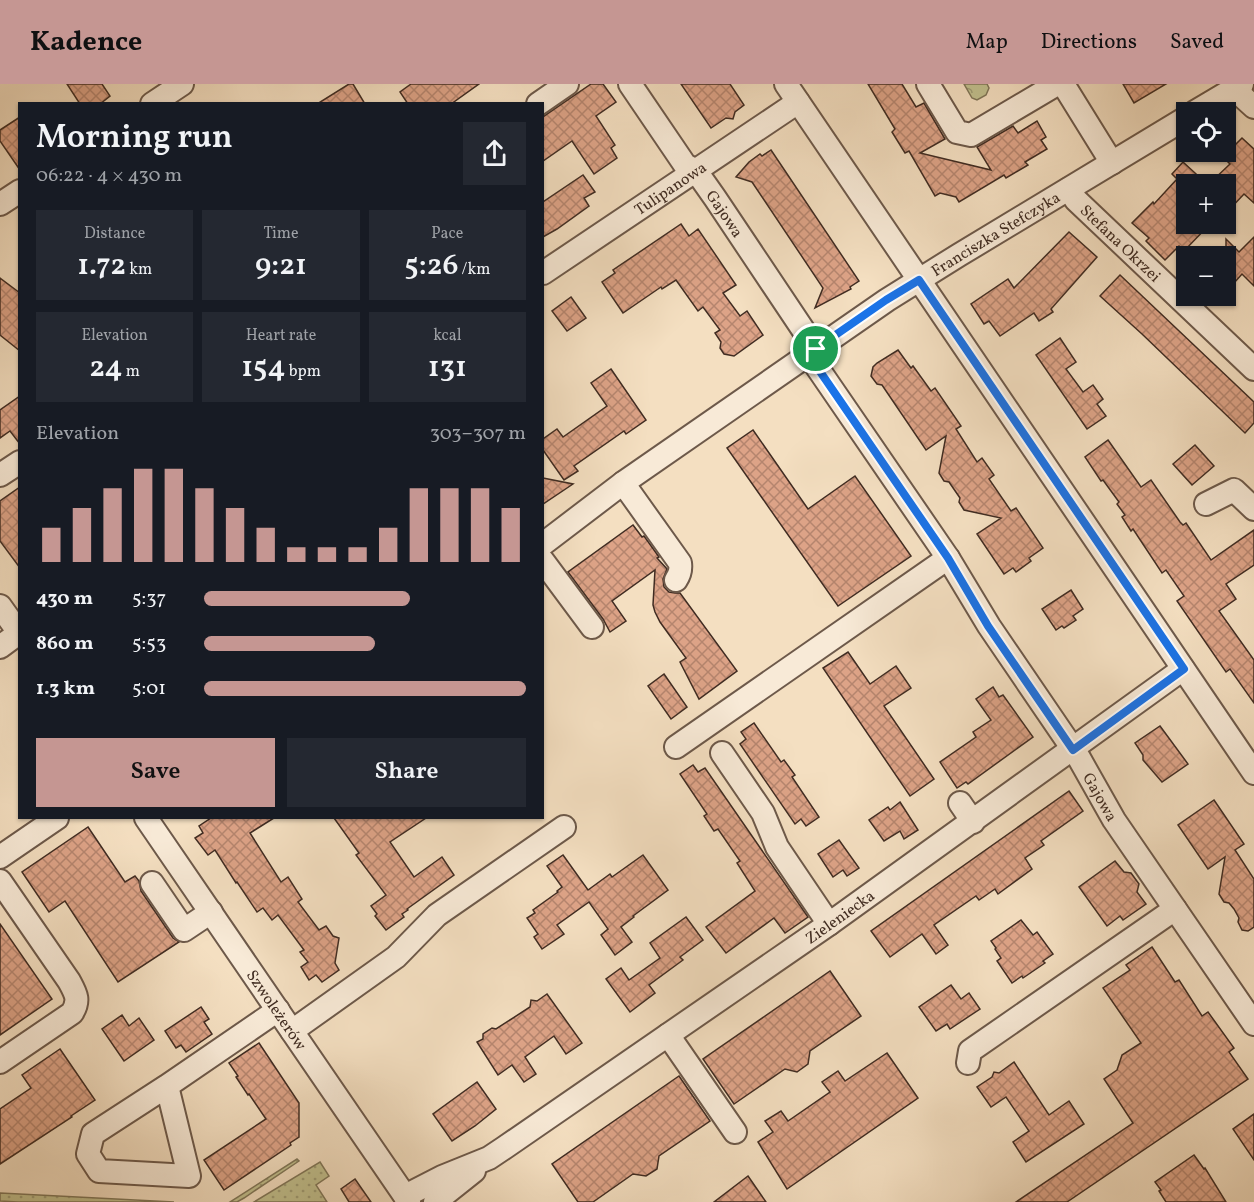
<!DOCTYPE html>
<meta charset="utf-8">
<style>
body{margin:0;font-family:Vollkorn,serif;background:#242831;color:#f1f3f6;height:100vh;display:flex;flex-direction:column;font-size:22px;white-space:nowrap}
*{box-sizing:border-box;margin:0}
p{font-size:20px;color:#9ea1a6}
.icon{flex:none;width:33px;height:33px;fill:none;stroke:currentColor;stroke-width:2;stroke-linecap:round;stroke-linejoin:round}
.map{position:relative;flex:1;overflow:hidden}
.side{position:absolute;left:18px;top:18px;width:526px;height:717px;display:flex;flex-direction:column;background:#171b24;border-radius:0px;box-shadow:0 2px 4px #0004}
.side>*{flex:none}
.fabs{position:absolute;left:1176px;top:18px;display:grid;gap:12px}
.fabs a{display:grid;place-items:center;width:60px;height:60px;border-radius:0px;background:#171b24;box-shadow:0 2px 4px #0004;font-size:30px}
.pin{position:absolute;display:grid;place-items:center;width:51px;height:51px;color:#fff;margin:-26px;border:3px solid #fff;border-radius:50%;box-shadow:0 2px 6px #0007}
.round{display:grid;place-items:center;flex:none;width:63px;height:63px;border-radius:0px;background:#242831}
.summary{display:flex;align-items:center;justify-content:space-between;height:102px;padding:0 18px}
h1{font-size:33px;font-weight:600;line-height:45px}
.figures{display:grid;grid-template-columns:repeat(3,1fr);gap:9px;height:102px;padding:6px 18px}
.figures div{display:grid;align-content:center;border-radius:0px;background:#242831;text-align:center}
.figures b{font-size:30px;font-weight:600}
.figures small{font-size:16px;font-weight:400}
.figures p{font-size:16px}
.chart{height:168px;padding:12px 18px}
.chart p{display:flex;justify-content:space-between}
.chart svg{width:100%;height:108px;margin-top:6px;stroke:#c59692;stroke-width:6}
.cta{display:flex;gap:12px;margin-top:auto;padding:12px 18px}
.cta a{flex:1;height:69px;border-radius:0px;background:#c59692;color:#111;font-size:24px;font-weight:600;line-height:69px;text-align:center}
.cta a+a{background:#242831;color:#f1f3f6}
ul{padding:0 18px;list-style:none;font-size:20px}
li{display:grid;grid-template-columns:96px 72px 1fr;align-items:center;height:45px}
li i{height:15px;border-radius:8px;background:#c59692}
header{display:flex;align-items:center;gap:36px;box-sizing:border-box;height:84px;padding:0 30px;background:#c59692;color:#111}
header strong{font-size:28px}
nav{display:flex;gap:33px;margin-inline-start:auto;font-size:21px}
.map>svg:first-child{display:block}
.grass{fill:url(#grass-dots);stroke:#807658;stroke-width:1.5}
.park{fill:url(#park-crowns);stroke:#807658;stroke-width:1.5}
.building{fill:url(#building-cross-hatch);stroke:#402c22;stroke-width:1.5}
.lines{fill:none;stroke-linecap:round;stroke-linejoin:round}
.minor-casing{stroke:#6d594a;stroke-width:26}
.minor{stroke:#f8ead7;stroke-width:22}
.route-casing{stroke:#fff;stroke-width:12}
.route{stroke:#1a73e8;stroke-width:8}
.labels{text-anchor:middle;stroke-width:6;stroke-linejoin:round;paint-order:stroke}
.street-label{font-size:16px;fill:#402c22;stroke:#f8ead7}
</style>
<header>
<strong>Kadence</strong>
<nav><a>Map</a><a>Directions</a><a>Saved</a></nav>
</header>
<div class="map">
<svg width="1254" height="1118" viewBox="0 0 1254 1118">
<defs>
<pattern id="grass-dots" width="8" height="8" patternUnits="userSpaceOnUse" patternTransform="scale(1.5)"><rect width="8" height="8" fill="#c1c08e"/><path d="M2 2h.1M6 6h.1" fill="none" stroke="#9e9c74" stroke-width="1.8" stroke-linecap="round"/></pattern>
<pattern id="park-crowns" width="20" height="18" patternUnits="userSpaceOnUse" patternTransform="scale(1.5)"><rect width="20" height="18" fill="#c1c08e"/><path d="M2 6a3 3 0 1 1 6 0M12 15a3 3 0 1 1 6 0" fill="none" stroke="#9e9c74"/></pattern>
<pattern id="building-cross-hatch" width="8" height="8" patternUnits="userSpaceOnUse" patternTransform="scale(1.5)"><rect width="8" height="8" fill="#dda387"/><path d="M0 0l8 8M0 8l8-8" fill="none" stroke="#b5856e"/></pattern>
</defs>
<rect width="100%" height="100%" fill="#f4dfc1"/>
<filter id="stains"><feTurbulence type="fractalNoise" baseFrequency=".00333" numOctaves="4"/><feColorMatrix values="0 0 0 0 .2 0 0 0 0 .09 0 0 0 0 .02 0 0 0 .5 -.17"/></filter>
<radialGradient id="worn" r=".72"><stop offset=".6" stop-color="#630" stop-opacity="0"/><stop offset="1" stop-color="#630" stop-opacity=".3"/></radialGradient>
<g class="grass">
<path d="M297,1075l2,2 -55,37 -7,4h-7z"/>
<path d="M320,1078l9,14 -13,9 11,17h-73z"/>
<path d="M0,1109l174,9h-156l-18,-1z"/>
</g>
<path class="park" d="M964,0h23l2,4 -3,7 -9,5 -5,-2z"/>
<g class="building">
<path d="M67,0h35l8,12 -10,8h-20z"/>
<path d="M349,0h4l12,20h-48z"/>
<path d="M411,0h68l-28,20h-43l-8,-12z"/>
<path d="M591,0h12l13,18 -20,14 19,29 -4,3 6,10 -23,16 -22,-33 -29,20v-44z"/>
<path d="M681,0h49l14,21 -9,7 -2,7 -7,-1 -15,10z"/>
<path d="M868,0h34l14,23 8,-4 21,36 -25,14 71,17 -14,-23 36,-21 5,7 19,-12 9,16 -5,3 6,9 -22,13 3,3 -22,13 -2,-3 -45,27 -3,-5 -16,-4 -5,3 -26,-45 -4,2 -13,-21 3,-3z"/>
<path d="M1123,0h43l-32,19z"/>
<path d="M20,33v53l-20,-29v-11z"/>
<path d="M1242,54l12,11v54l-10,-9 -18,19v-29h-17l21,-20 -7,-7z"/>
<path d="M771,66l88,131 -9,6 1,2 -36,19 8,-20 -71,-106 -16,-5 13,-15 11,-8 2,2z"/>
<path d="M1183,78l24,22h-21v40h24l-26,27 -5,-5 -14,14 -19,-19 3,-3 -17,-15 21,-21 1,2 23,-25 -5,-5z"/>
<path d="M583,91l12,17 -11,6 5,8 -32,23 -14,8v-35z"/>
<path d="M681,140l8,12 9,-7 38,56 -13,8 17,23 7,-5 16,24 -29,21 -10,-2 -4,-6 1,-6 -6,-9 5,-3 -17,-23 -5,4 -22,-31 -14,9 -1,-2 -38,26 -21,-31 13,-9 -2,-3z"/>
<path d="M1069,148l28,25 -46,52 2,3 -14,9 -5,-8 -34,23 -11,-15 -5,3 -13,-20 37,-25 6,9z"/>
<path d="M1254,153v49l-12,-12 -16,18v-53l13,13z"/>
<path d="M1120,191l134,127v21l-9,10 -103,-99 -42,-38z"/>
<path d="M0,194l20,15v58l-20,-16z"/>
<path d="M571,213l15,21 -19,13 -15,-20z"/>
<path d="M1060,254l16,24 -10,7 17,23 10,-7 10,14 -6,5 9,12 -19,13 -51,-74z"/>
<path d="M898,266l13,18 2,-2 18,25 4,-3 26,38 -5,3 21,33 5,-4 12,17 -5,4 22,32 5,-3 27,40 -14,10 2,3 -15,11 -3,-4 -9,6 -27,-40 24,-16 -37,-8 -5,-8 1,-4 -11,-16 -5,-1 -5,-8 7,-37 -20,14 -44,-65 -5,-1 -6,-8 2,-9 4,-4z"/>
<path d="M611,285l35,51 -20,14 -2,-3 -50,35 4,5 -14,9 -21,-30v-11l14,-10 6,8 44,-31 -16,-23z"/>
<path d="M20,312v48l-10,-13 -10,7v-28z"/>
<path d="M753,346l55,79 47,-33 56,80 -73,50 -111,-158z"/>
<path d="M1108,356l33,47 10,-7 29,42 3,3 3,-2 25,37 43,-30v35l-28,19 10,15 -17,12 35,49v43l-24,-34 -4,3 -49,-71 7,-5 -18,-26 -4,3 -29,-44 -2,2 -9,-14 3,-2 -8,-11 2,-2 -16,-22 -2,1 -16,-24z"/>
<path d="M1195,361l19,21 -22,19 -19,-21z"/>
<path d="M543,394l30,6 -30,20z"/>
<path d="M20,403v81l-20,-27v-40z"/>
<path d="M633,441l9,12 2,-1 15,21 -2,1 10,11 -4,10 1,8 5,5 6,1h5l57,78 -38,28 -19,-37 6,-4 -26,-36 -5,-10 -2,-7 2,-35 -43,31 14,20 -16,11 -7,-13 -35,-47z"/>
<path d="M1071,506l12,19 -10,7 3,4 -12,8 -2,-2 -6,4 -14,-21z"/>
<path d="M848,568l22,32 26,-18 15,22 -27,18 50,73 -24,17 -87,-128z"/>
<path d="M664,590l23,33 -16,12 -23,-33z"/>
<path d="M993,603l6,10 4,-2 30,42 -65,47 -2,-2 -9,6 -17,-26 36,-25 -3,-5 18,-12 -15,-21z"/>
<path d="M754,639l27,39 3,-2 11,15 -3,2 27,40 -13,9 -5,-7 -6,5 -55,-80 6,-5 -5,-7z"/>
<path d="M1160,642l28,38 -26,18 -19,-22v-5l-8,-12z"/>
<path d="M693,681l5,7 7,-4 103,149 -23,16 -11,-15 -48,35 -20,-26 49,-36 -18,-28 3,-2 -22,-32 -4,2 -10,-15 3,-2 -27,-40z"/>
<path d="M1069,707l14,20 -42,30 3,4 -19,13 7,11 -34,25 -3,-5 -16,11 -3,-4 -42,29 14,20 -12,9 -14,-20 -32,23 -19,-26z"/>
<path d="M1214,716l30,44 -9,6 19,29v48l-6,4 -6,-1 -4,-8 1,-4 -5,-9 -5,-6 -5,-1 -5,-8 6,-37 -17,12 -30,-44z"/>
<path d="M900,718l18,28 -14,9 -4,-8 -16,10 -15,-21 19,-13 2,3z"/>
<path d="M211,734h63l-24,15 31,49 7,-5 14,22 -4,3 21,28 7,-4 7,10 6,2 -4,25 4,7 -17,12 -6,-7 -7,5 -8,-13 7,-5 -8,-10 4,-2 -26,-35 -6,5 -9,-12 -6,4 -20,-30 -1,1 -21,-33 -7,5 -13,-17 8,-5 -4,-7z"/>
<path d="M334,734h92l-36,24 24,35 28,-20 12,18 -47,34 1,1 -6,4 2,3 -18,13 -11,-14 2,-2 -6,-8 15,-11 -30,-40 3,-2z"/>
<path d="M88,743l37,55 10,-6 4,5 2,10 32,47 6,4 -61,40 -53,-81 -16,11 -27,-40z"/>
<path d="M839,756l20,28 -12,8 -4,-6 -10,7 -15,-23z"/>
<path d="M563,771l25,35 22,-16 2,3 31,-22 25,35 -35,26 1,1 -13,10 11,15 -17,13 -14,-20 7,-6 -19,-27 -32,23 7,9 -22,15 -8,-12 4,-3 -11,-16 8,-5 -2,-3 25,-18 -1,-1 5,-4 -15,-21z"/>
<path d="M1115,777l9,11 7,1 8,11 -2,8 9,12 -23,16 -3,-4 -13,10 -28,-39z"/>
<path d="M686,833l17,23 -23,17 3,3 -34,25 6,8 -25,19 -24,-33 15,-11 8,12 31,-22 -10,-15z"/>
<path d="M1021,836l12,15 4,-3 16,22 -10,7 2,2 -22,15 -1,-2 -10,7 -15,-22 4,-3 -6,-9 1,-1 -5,-7z"/>
<path d="M0,840l52,75 -52,36z"/>
<path d="M1152,863l23,35 4,-2 23,36 6,-4 26,36 -5,4 19,27 -181,123h-51l117,-79 -29,-44 13,-9 5,-15 19,-12 -38,-55 27,-18 -4,-5z"/>
<path d="M830,887l31,45 -51,35 -2,13 -11,8 -12,-3 -51,35 -31,-45z"/>
<path d="M951,901l10,14 8,-6 11,16 -30,20 -3,-5 -11,7 -17,-24z"/>
<path d="M547,910l35,49 -16,11 -12,-18 -29,21 11,17 -12,8 -12,-17 -14,10 -21,-33 6,-3v-5l9,-6 4,1 34,-22 1,-7 6,1z"/>
<path d="M201,923l8,12 -5,3 8,12 -26,18 -5,-7 -5,3 -11,-17z"/>
<path d="M122,931l7,11 10,-8 15,22 -30,21 -22,-32z"/>
<path d="M259,959l40,60v34l-9,6 1,2 -67,45 -20,-30 62,-41 -17,-25 -1,1 -12,-18 2,-1 -9,-13z"/>
<path d="M60,965l35,51 -24,16 1,1 -72,47v-55l31,-21 -9,-13z"/>
<path d="M887,969l31,45 -131,91 -29,-47 15,-10 -8,-11 16,-10 7,10 42,-29 -8,-10 16,-11 7,10z"/>
<path d="M1014,978l35,53 20,-14 15,23 -58,38 -13,-20 16,-11 -23,-34 -15,10 -14,-20 15,-10 2,-5 5,1z"/>
<path d="M679,992l31,45 -51,35 -2,13 -11,7 -13,-2 -40,28h-15l-26,-38z"/>
<path d="M477,998l19,27 -21,17 -23,15 -19,-27z"/>
<path d="M1254,1030v46l-21,-31z"/>
<path d="M1194,1071l10,14 1,-1 21,34h-60l-7,-11 2,-1 -6,-8z"/>
<path d="M748,1092l18,26h-52z"/>
<path d="M355,1095l16,23h-22l-8,-13z"/>
</g>
<g class="lines">
<g class="minor-casing">
<g id="minor">
<path id="s1" d="M630,0l55,81 11,6 19,27 101,151"/>
<path d="M786,0l468,689"/>
<path d="M928,0l29,48 14,3 86,-51"/>
<path d="M1063,0l49,79"/>
<path d="M1237,3l6,10 11,10"/>
<path d="M152,20l30,-20"/>
<path d="M538,20l29,-20"/>
<path d="M1195,28l47,-28"/>
<path id="s2" d="M1069,105l7,11 178,169"/>
<path d="M0,120l20,-13"/>
<path id="s3" d="M543,189l255,-171"/>
<path id="s4" d="M808,270l140,204 41,68 90,132 35,62 140,204"/>
<path d="M0,391l20,-13"/>
<path d="M623,399l57,80c1,7 0,11 -4,17"/>
<path d="M1206,420l28,-14 20,19"/>
<path id="s5" d="M543,460l80,-61 264,-183 72,-45 227,-137"/>
<path d="M543,477l49,66"/>
<path d="M0,522l20,28"/>
<path d="M0,563l19,-14"/>
<path d="M676,663l272,-189"/>
<path d="M722,669l41,60 14,34 52,77"/>
<path d="M960,719l13,19"/>
<path id="s6" d="M146,734l263,384"/>
<path d="M0,773l57,-39"/>
<path d="M0,797l69,100c7,13 11,19 3,32l-72,49"/>
<path d="M152,799l32,47 27,-18"/>
<path d="M292,947l104,-74 41,-42 127,-88"/>
<path d="M668,951l67,97"/>
<path d="M968,979l2,-12 205,-142"/>
<path d="M167,1002l-74,48 -5,20 11,17 90,5 -22,-90 111,-76"/>
<path id="s7" d="M405,1112l37,-19 47,-19 15,-10 325,-224 354,-255"/>
<path d="M435,1118l39,-31"/>
</g>
</g>
<use href="#minor" class="minor"/>
</g>
<g class="lines">
<g class="route-casing">
<path id="route" d="M919,196l265,389 -111,81 -85,-124 -40,-68 -140,-204 78,-54z"/>
</g>
<use href="#route" class="route"/>
</g>
<g class="labels">
<g class="street-label">
<text dy="6" stroke="none"><textPath href="#s3" startOffset="153">Tulipanowa</textPath></text>
<text dy="6" stroke="none"><textPath href="#s1" startOffset="162">Gajowa</textPath></text>
<text dy="6" stroke="none"><textPath href="#s5" startOffset="549">Franciszka Stefczyka</textPath></text>
<text dy="6" stroke="none"><textPath href="#s2" startOffset="75">Stefana Okrzei</textPath></text>
<text dy="6" stroke="none"><textPath href="#s4" startOffset="531">Gajowa</textPath></text>
<text dy="6" stroke="none"><textPath href="#s7" startOffset="518">Zieleniecka</textPath></text>
<text dy="6" stroke="none"><textPath href="#s6" startOffset="232">Szwoleżerów</textPath></text>
</g>
</g>
<rect width="100%" height="100%" filter="url(#stains)"/>
<rect width="100%" height="100%" fill="url(#worn)"/>
</svg>
<div class="fabs">
<a><svg class="icon" aria-label="locate" viewBox="0 0 24 24"><circle cx="12" cy="12" r="6"/><path d="M12 2v4M12 18v4M2 12h4M18 12h4"/></svg></a>
<a>+</a>
<a>−</a>
</div>
<div class="pin" style="left:816px;top:265px;background:#1e9e55"><svg class="icon" aria-label="arrive" viewBox="0 0 24 24"><path d="M6 21V4h12l-3 4 3 4H6"/></svg></div>
<section class="side">
<div class="summary"><div><h1>Morning run</h1><p>06:22 · 4 × 430 m</p></div><a class="round"><svg class="icon" aria-label="share" viewBox="0 0 24 24"><path d="M12 15V3M7 8l5-5 5 5M5 13v7h14v-7"/></svg></a></div>
<div class="figures">
<div><p>Distance</p><b>1.72<small> km</small></b></div>
<div><p>Time</p><b>9:21</b></div>
<div><p>Pace</p><b>5:26<small> /km</small></b></div>
</div>
<div class="figures">
<div><p>Elevation</p><b>24<small> m</small></b></div>
<div><p>Heart rate</p><b>154<small> bpm</small></b></div>
<div><p>kcal</p><b>131</b></div>
</div>
<div class="chart"><p><span>Elevation</span>303–307 m</p>
<svg viewBox="0 0 160 44" preserveAspectRatio="none"><path d="M5 44V30M15 44V22M25 44V14M35 44V6M45 44V6M55 44V14M65 44V22M75 44V30M85 44V38M95 44V38M105 44V38M115 44V30M125 44V14M135 44V14M145 44V14M155 44V22"/></svg>
</div>
<ul>
<li><b>430 m</b>5:37<i style="width:64%"></i></li>
<li><b>860 m</b>5:53<i style="width:53%"></i></li>
<li><b>1.3 km</b>5:01<i style="width:100%"></i></li>
</ul>
<div class="cta"><a>Save</a><a>Share</a></div>
</section>
</div>
